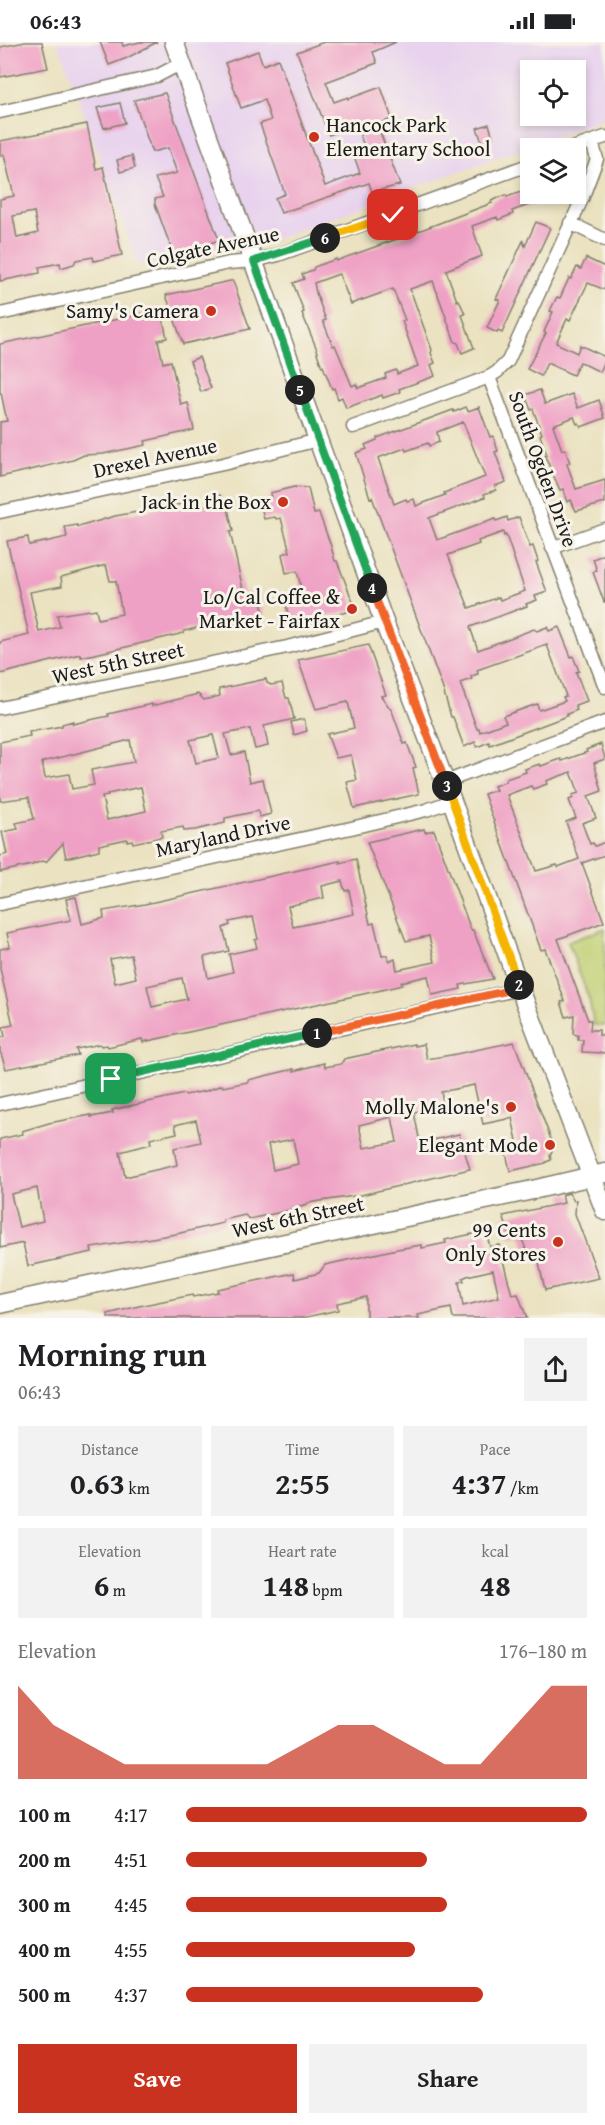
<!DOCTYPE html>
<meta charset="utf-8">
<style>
body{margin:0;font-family:"Gentium Book Plus",serif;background:#f2f2f2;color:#202124;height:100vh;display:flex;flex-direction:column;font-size:22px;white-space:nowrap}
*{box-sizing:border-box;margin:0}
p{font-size:20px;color:#757577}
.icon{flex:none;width:33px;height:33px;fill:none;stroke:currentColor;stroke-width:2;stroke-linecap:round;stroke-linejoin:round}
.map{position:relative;height:1276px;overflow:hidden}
.panel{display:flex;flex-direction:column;background:#fff;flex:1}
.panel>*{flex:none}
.fabs{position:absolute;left:520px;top:18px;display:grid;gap:12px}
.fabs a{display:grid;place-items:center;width:66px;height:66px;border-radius:0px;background:#fff;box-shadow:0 3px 9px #0003;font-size:30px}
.pin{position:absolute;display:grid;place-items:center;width:51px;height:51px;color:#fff;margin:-26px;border-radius:12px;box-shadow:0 3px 9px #0006}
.km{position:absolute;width:30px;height:30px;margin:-15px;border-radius:50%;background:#222;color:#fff;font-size:16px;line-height:30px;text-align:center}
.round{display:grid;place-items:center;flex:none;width:63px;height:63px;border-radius:0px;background:#f2f2f2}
.head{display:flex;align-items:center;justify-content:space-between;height:102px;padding:0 18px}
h1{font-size:33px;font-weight:700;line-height:45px}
.stats{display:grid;grid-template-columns:repeat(3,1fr);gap:9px;height:102px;padding:6px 18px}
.stats div{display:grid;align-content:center;border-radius:0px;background:#f2f2f2;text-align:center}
.stats b{font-size:30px;font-weight:700}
.stats small{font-size:16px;font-weight:400}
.stats p{font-size:16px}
.chart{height:168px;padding:12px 18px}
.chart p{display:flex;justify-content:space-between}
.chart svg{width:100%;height:108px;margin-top:6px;fill:#c8321e;opacity:.7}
.action{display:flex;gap:12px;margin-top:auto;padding:12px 18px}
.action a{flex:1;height:69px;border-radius:0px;background:#c8321e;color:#fff;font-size:24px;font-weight:700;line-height:69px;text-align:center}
.action a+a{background:#f2f2f2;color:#202124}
ul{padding:0 18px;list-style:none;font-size:20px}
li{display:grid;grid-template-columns:96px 72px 1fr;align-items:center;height:45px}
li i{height:15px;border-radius:8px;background:#c8321e}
.status{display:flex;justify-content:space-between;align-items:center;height:42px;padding:0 30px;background:#fff;direction:ltr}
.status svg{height:16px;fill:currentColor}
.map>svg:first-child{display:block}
.built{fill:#e8d2ee;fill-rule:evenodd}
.green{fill:#c0cf71;stroke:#6e7646;stroke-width:1.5}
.building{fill:#efa1c5;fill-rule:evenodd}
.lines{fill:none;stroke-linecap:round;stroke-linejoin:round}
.street-casing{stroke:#837f6e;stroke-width:15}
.secondary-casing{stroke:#837f6e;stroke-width:21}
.street{stroke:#fff;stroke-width:12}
.secondary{stroke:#fff;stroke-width:18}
.split-1-casing{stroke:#fff;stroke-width:12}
.split-2-casing{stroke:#fff;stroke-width:12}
.split-3-casing{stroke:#fff;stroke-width:12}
.split-4-casing{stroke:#fff;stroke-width:12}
.split-5-casing{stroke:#fff;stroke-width:12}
.split-6-casing{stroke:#fff;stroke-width:12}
.split-7-casing{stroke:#fff;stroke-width:12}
.split-1{stroke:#22a559;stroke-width:8}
.split-2{stroke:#f0652b;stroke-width:8}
.split-3{stroke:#f5b400;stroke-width:8}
.split-4{stroke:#f0652b;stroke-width:8}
.split-5{stroke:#22a559;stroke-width:8}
.split-6{stroke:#22a559;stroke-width:8}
.split-7{stroke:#f5b400;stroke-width:8}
.poi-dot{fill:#c8321e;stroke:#f7f3e8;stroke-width:2}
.labels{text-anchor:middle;stroke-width:6;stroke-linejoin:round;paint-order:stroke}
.poi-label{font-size:21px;fill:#1c1c1c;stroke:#f7f3e8;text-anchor:end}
.street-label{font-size:21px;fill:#1c1c1c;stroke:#f7f3e8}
</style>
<div class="status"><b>06:43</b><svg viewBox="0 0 49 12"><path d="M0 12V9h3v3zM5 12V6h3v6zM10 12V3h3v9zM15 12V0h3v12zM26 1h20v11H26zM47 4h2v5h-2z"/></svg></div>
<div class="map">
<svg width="605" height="1276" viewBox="0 0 605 1276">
<rect width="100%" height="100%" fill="#f7f3e8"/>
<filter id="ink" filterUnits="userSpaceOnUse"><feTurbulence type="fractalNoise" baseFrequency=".0167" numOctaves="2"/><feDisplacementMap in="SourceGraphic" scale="12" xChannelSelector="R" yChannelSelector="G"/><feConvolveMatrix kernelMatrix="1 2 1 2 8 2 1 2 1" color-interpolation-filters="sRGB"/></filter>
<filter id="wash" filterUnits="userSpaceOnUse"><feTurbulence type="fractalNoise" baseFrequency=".008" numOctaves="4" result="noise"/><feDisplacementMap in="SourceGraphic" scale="24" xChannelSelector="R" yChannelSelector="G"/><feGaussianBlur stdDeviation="1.35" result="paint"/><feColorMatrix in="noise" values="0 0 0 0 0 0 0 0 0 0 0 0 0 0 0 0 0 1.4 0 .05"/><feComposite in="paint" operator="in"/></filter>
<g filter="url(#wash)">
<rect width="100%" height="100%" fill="#eae2c0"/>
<path class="built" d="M58,0h547v76l-328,120 -5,-1 -5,-5 -49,10 -3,7 -77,16zM531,28h45v46h-45z"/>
<path class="green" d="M605,886v98l-11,-1 -5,-26 -21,-57z"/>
<g id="blocks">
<g class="building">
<path d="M25,0h17l6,26 -48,9v-30z"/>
<path d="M100,0h22l1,4 17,-4h17l-30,16 -18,7z"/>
<path d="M324,0h72l-23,10 4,11 -51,19 8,20 14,-5v2l33,-12 11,32 -15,5 23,61 -28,7 -3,-9 -88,30 -6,-15 10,-4 -25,-70 11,-4 -7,-20 -23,8 -16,-45 33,-12 5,14 15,-6 47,127 35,-13 -8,-23 12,-4 -8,-21 -27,10 -32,-83z"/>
<path d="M165,51l54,147 -45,16 -19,-52v-5l8,-2 -8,-19 22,-5 -9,-25 -16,4 -18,-52z"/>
<path d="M120,61l5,20 -21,5 -7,-20z"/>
<path d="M87,82l9,45 7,-2 19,88 -28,6 -1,-4 -17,3 -2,4 -13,4 -1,-5 -21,4 1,6 -40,8v-82l14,-3 -10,-41 -4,1v-15zM34,170l4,21 -21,5 -4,-22z"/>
<path d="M489,82l4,14 -11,4 -5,-14z"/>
<path d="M132,114l3,12 -15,4 -3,-12z"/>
<path d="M531,146v6l26,1 -45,16 1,3 -15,6 -1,-3 -25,9 10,30 -36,14 11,31 2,-1 6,14 -3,1 12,33 -12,5 -4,-10 -3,-1 -22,-61 -23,8 22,61 -1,3 4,10 -4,2 4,11 -36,13 1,3 -17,6 -1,-3 -36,13 -4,-11 -4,2 -4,-11 -2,1 -9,-23 -1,1 -5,-14 1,-1 -16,-39 2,-1 -11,-29 11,-4 -2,-5 11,-4 1,-3 22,-8v2l72,-26 84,-32 -1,-2 15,-6 1,2zM339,232l12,30 42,-15 12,31 -3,1 16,45 -21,8 -1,-4 -11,4 1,4 -28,10 -2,-4 -4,2 -17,-41 -2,1 -10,-25 3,-1 -10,-27 -2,-10z"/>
<path d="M536,180l14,6 -48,105 -4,-2 -1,2 -10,-5 13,-28 -4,-1 27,-58 2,5z"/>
<path d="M586,216l19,9v23l-17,-7 -18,37 -3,-1 -11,24 21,10 3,-8 25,12v4l-5,11 -20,-10 -7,13 -26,-12 -6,13 -14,-7 19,-36 -2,-1 9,-20 -3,-1 7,-14 3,1 9,-20 2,1 6,-12 4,2z"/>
<path d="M230,239h3l17,48 -67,15 -17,-49z"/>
<path d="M161,268l6,28 -9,2 5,23 8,-2 10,44 7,-2 6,27 -49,11 1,4 -43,9 -19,1 -11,5 -73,17v-55l7,-1 -6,-28h-1v-49z"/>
<path d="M199,315l12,31 -10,4 -11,-31z"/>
<path d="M540,348l5,14 27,-10 6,14 21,-8 6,18 -24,9 -2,-4 -2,1 -3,-7 -21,8 9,25 3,-1 5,14 -3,1 9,25 29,-9v23l-29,8 -5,-11 -4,2 -4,-13 -3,1 -15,-34 2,-1 -7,-20 2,-1 -9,-25 -2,1 -6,-15z"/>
<path d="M466,365l2,4 11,-4 11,30 3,-1 5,15 -3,1 11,30 -11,4 1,4 -12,4 1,3 -56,21 8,22 58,-21 1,2 11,-4 1,4 11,-4 11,30 3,-1 5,15 -2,1 11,30 -12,4 2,4 -11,4 1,2 -57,21 8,23 56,-21 3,2 10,-4 2,4 10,-4 12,30 2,-1 6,15 -3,1 11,29 -12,4 2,5 -10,4v2l-77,29 -1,-3 -12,5 -2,-5 -11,5 -11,-30h-2l-8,-28 -71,-192 -2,1 -14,-45 11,-4 -2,-4 12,-5v-2l76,-28 1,2zM463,380l22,55 -41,16 1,2 -29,11 -2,-7 -7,2 -1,-2 -12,5 -16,-46 27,-10 1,3 22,-8 1,3 10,-4 -2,-10zM503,490l1,4 2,-1 19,56 -25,9 -1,-3 -30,11 -21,-53 31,-11 -1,-3zM547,603l19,51 -3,1 2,4 -26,9 -2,-6 -34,12 3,6 -26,10 -1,-4 -2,1 -17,-46 12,-4 -1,-3 7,-2 -1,-4z"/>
<path d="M294,445l14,1 6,26 5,-1 12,33 4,15h2l19,49 -45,10 1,3 -21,4 -6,-27 18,-4 -6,-25 -11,2 -4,-19 8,-2 -9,-34 -5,1 -1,-2 -11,2 -4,-17 11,-3 -1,-6z"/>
<path d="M220,453l4,10 3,-1 6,27 -3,1 14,62 15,-3 5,25 -46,11 -1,-4 -33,8v2l-62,15 -41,9 -1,-3 -80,20v-32l29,-7 -22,-94 21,-4 1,8 20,-4 18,-4 -2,-10 12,-2 1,2 37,-11 72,-13 1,6 24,-5 -2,-7zM106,523l4,16h6l6,33 -24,5 -2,-10 -39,6 3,12 -21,5 -9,-40 32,-6 -1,-9z"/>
<path d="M605,512v48h-1l-11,-30 4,-1 -4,-12z"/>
<path d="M368,603l18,50 -5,1 11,15 12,33 3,-1 9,24 -3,1 6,26 -65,14 -7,-26 10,-2 -6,-25 -15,3 -9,-24 27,-6 -6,-26 -32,7 -18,-49z"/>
<path d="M266,637l1,4 4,2 11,-2 4,15h3l5,21 -30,7 4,20 -13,3 -5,-20 -25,5 6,21 13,-3 6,30 13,-3 8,35 -12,3 -1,-6 -33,7v5l-30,7 -11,1 -1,-4 -22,4 1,6 -29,6 -1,-3 -5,1v-2l-28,6v5l-33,8 -3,-15 -17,19 -4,-1 -10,4 -32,7v-16l7,-2 -5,-22 16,-3 -2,-6 18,-4 -5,-22 -29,4v-59l30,-6 -1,-4 33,-6v-2l11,-3v3l26,-6 10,-2 -1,-2 44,-10v2l46,-12 6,6 16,-4 -1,-7zM213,693l6,23 -23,5 -6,-23zM130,698l4,22 -43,8 3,15 -22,4 -3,-15 -24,4 -3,-16zM141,745l5,24 -39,9 -5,-23 6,-1 -1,-2z"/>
<path d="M304,677l3,12 -13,4 -3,-13z"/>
<path d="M601,702l4,15 -11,4 8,28 -14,5 8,22 -14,5 8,21 3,-1 2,3 10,-4v13l-23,8 22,59 -46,17 30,81h3l-1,10h9v5h6v18l-23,-1 1,-12h-5v-5l-5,-1 1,-19 -8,2 -5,-15 4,-1 -20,-52 -4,1 -4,-11 -53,-145 12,-4 -2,-4 11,-4 1,-3 20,-7 -1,-3 15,-5 1,2 20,-7 1,2 25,-9 -1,-2zM571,730l8,21 -7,2 1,3 -4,2 7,18 -10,4 13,37 -21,8 -1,-2 -21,6 -29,-76 24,-9 2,3 14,-5 -1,-3z"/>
<path d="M424,787l1,3 9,-2 37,100h2l20,49 -33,6 1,4 -29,6 -4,-19 -27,6 1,3 -25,6 -234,51 -1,-3 -34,8 -1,-2 -6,1 -1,-2 -24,5 2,6 -72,14 -6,-18v-13l5,-1 -2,-10 10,-2 -13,-56v-20l10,-2 -3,-14 64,-13 -5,-21 10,-2 6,27 22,-6 -1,-7 42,-7 195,-43v2l16,-4 14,65 4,-1 8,33 5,-1 2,6 6,-2 2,11 38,-8 -6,-26 -23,5 -39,-99zM342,839l3,10 4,-1 5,24 -61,13 -5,-21 36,-8 -2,-12zM253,875l5,22 -3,1 2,8 -28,6 4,18 -25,6 -4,-21 25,-6 -6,-23 7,-3 -1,-3zM131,913l5,23 -21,5 -5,-24zM182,936l5,21 -35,8 -5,-21z"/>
<path d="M514,1000l38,100v9l-2,4 1,5 -5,2v1l-36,8 -5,-23 13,-3 -6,-27 -29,6 -9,-39 -33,7 3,14 -30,6 6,31 39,-9 11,35 -109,26 -53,8 -1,2 -25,7 -33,7 -4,-4 -22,5v3l-47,11 -85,14 1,4 -64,14 -5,-23 -23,5v-109l23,-5 -1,-3 27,-8 42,-8v2l22,-4 -1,-3 72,-16 1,1 21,-4 16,-6 1,2 25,-5v-2l46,-11v2l30,-8 1,4 16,-3 3,-5 70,-15v2l10,-2 3,15 24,-4zM392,1075l5,25 -33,6 -5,-23zM196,1078l5,22 -27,6 3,17 -52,12 -5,-25 31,-8 -1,-5 27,-6 -2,-8zM293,1097l5,25 -25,6 -5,-26zM37,1146l6,33 -24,6 -8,-33z"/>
<path d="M569,1151l5,8 2,-1 -1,14 24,64 -54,12 -8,-36 -8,3 -9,-23 -10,2 -7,-20 61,-13 -2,-8z"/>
<path d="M486,1189l4,16 9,-2 13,50 6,-1 9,24h-74l-2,-10 -33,7 1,3h-53v-21l-29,6 1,7 -36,8h-194v-4l31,-8 53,-11 1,2 25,-5 -1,-3 77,-16 1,6 24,-6 6,-8 72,-16 25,-4v3l24,-5 -1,-3zM493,1228l6,27 -36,9 -4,-24 5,-1 -1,-3 4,-2z"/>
</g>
</g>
</g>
<g filter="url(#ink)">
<use href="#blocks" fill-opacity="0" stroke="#837f6e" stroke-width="1.5"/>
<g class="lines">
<g class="street-casing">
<g id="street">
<path d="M0,70l157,-36 25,-13"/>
<path d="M573,106l32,-11"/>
<path d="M570,181l35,17"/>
<path d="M0,272l229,-51 25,-2 24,-6 253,-91"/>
<path d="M489,335l116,310"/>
<path d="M353,385l136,-50 8,-5 11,-11 74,-162 15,-40 -5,-17"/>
<path d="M0,470l223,-48 95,-24"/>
<path d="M552,506l53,-19"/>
<path d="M0,666l287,-61 97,-25"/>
<path d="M445,740l160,-60"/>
<path d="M0,862l351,-76 75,-18 26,-9"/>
<path d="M0,1062l520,-115"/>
</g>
</g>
<g class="secondary-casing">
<g id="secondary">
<path d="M174,0l210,580 68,179 68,188 85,222"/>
<path d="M0,1262l528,-113 77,-18"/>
</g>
</g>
<use href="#street" class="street"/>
<use href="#secondary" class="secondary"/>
</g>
</g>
<g class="lines" filter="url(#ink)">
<g class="split-1-casing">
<path id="split-1" d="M111,1037l206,-46"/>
</g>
<g class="split-2-casing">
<path id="split-2" d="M317,991l203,-45 -1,-3"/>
</g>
<g class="split-3-casing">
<path id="split-3" d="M447,744l72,199"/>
</g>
<g class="split-4-casing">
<path id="split-4" d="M372,546l75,198"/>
</g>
<g class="split-5-casing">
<path id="split-5" d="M300,348l72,198"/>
</g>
<g class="split-6-casing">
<path id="split-6" d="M300,348l-46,-129 71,-23"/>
</g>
<g class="split-7-casing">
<path id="split-7" d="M325,196l68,-23"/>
</g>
<use href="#split-1" class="split-1"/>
<use href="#split-2" class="split-2"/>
<use href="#split-3" class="split-3"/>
<use href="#split-4" class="split-4"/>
<use href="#split-5" class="split-5"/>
<use href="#split-6" class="split-6"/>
<use href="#split-7" class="split-7"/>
</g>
<g class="poi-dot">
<circle cx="314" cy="95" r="6"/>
<circle cx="211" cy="269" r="6"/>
<circle cx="283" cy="460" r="6"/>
<circle cx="352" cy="567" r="6"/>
<circle cx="511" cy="1065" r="6"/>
<circle cx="550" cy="1103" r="6"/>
<circle cx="558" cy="1200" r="6"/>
</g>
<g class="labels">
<g class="poi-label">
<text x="326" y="90" text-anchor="start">Hancock Park<tspan x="326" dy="24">Elementary School</tspan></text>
<text x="199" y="276">Samy's Camera</text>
<text x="271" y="467">Jack in the Box</text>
<text x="340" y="562">Lo/Cal Coffee &amp;<tspan x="340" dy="24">Market - Fairfax</tspan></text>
<text x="499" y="1072">Molly Malone's</text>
<text x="538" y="1110">Elegant Mode</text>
<text x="546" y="1195">99 Cents<tspan x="546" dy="24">Only Stores</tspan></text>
</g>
<g class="street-label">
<text transform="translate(213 205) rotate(-12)" y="7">Colgate Avenue</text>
<text transform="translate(155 416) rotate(-12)" y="7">Drexel Avenue</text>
<text transform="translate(543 427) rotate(70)" y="7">South Ogden Drive</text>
<text transform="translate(118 621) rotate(-12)" y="7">West 5th Street</text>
<text transform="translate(223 794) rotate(-12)" y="7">Maryland Drive</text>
<text transform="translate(298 1175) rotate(-12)" y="7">West 6th Street</text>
</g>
</g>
</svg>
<div class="fabs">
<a><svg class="icon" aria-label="locate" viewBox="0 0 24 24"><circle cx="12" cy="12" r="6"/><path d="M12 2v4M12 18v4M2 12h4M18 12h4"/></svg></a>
<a><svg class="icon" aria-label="layers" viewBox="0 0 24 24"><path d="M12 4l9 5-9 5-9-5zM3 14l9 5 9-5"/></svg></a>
</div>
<div class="pin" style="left:111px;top:1037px;background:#1e9e55"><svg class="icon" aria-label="arrive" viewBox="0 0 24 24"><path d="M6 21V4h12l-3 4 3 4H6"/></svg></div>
<div class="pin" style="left:393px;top:173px;background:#d93025"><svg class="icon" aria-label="check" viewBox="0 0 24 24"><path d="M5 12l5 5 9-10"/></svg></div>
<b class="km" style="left:317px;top:991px">1</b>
<b class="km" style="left:519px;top:943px">2</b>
<b class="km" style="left:447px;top:744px">3</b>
<b class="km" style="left:372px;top:546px">4</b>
<b class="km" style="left:300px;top:348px">5</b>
<b class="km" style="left:325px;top:196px">6</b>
</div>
<section class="panel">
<div class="head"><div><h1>Morning run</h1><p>06:43</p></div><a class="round"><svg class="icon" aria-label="share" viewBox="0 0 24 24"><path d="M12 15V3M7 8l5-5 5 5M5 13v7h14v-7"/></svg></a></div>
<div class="stats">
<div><p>Distance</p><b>0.63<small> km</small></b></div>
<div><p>Time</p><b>2:55</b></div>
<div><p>Pace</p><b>4:37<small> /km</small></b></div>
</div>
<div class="stats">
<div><p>Elevation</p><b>6<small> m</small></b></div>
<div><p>Heart rate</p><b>148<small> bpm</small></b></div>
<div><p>kcal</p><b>48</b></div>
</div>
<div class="chart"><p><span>Elevation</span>176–180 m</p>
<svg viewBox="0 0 160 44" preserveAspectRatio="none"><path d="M0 44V6L10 22L20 30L30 38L40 38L50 38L60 38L70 38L80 30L90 22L100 22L110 30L120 38L130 38L140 22L150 6L160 6V44z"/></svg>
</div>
<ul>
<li><b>100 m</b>4:17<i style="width:100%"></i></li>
<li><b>200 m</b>4:51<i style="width:60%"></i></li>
<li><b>300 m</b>4:45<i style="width:65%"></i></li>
<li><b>400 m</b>4:55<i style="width:57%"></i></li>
<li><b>500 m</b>4:37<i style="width:74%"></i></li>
</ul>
<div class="action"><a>Save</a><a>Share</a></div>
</section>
